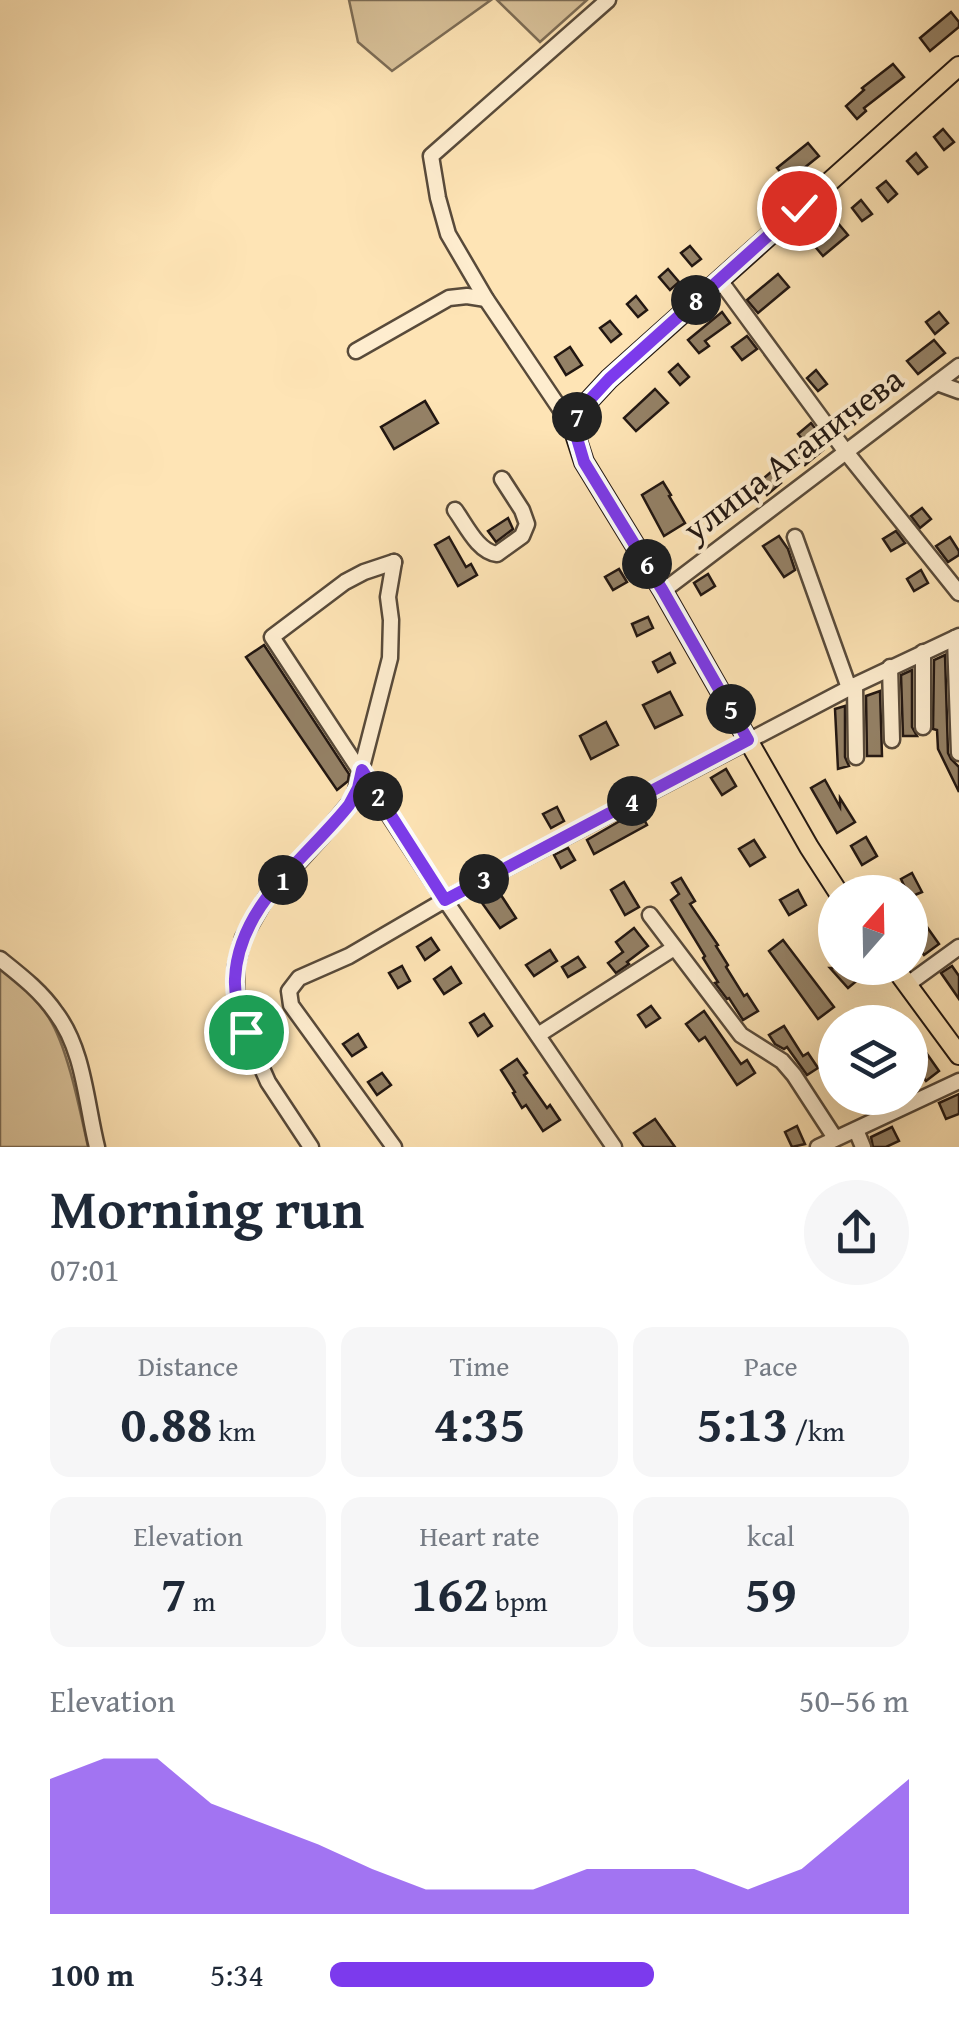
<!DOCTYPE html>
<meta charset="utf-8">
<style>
body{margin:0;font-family:"Gentium Book Plus",serif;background:#f6f6f7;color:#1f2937;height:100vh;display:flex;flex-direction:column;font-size:38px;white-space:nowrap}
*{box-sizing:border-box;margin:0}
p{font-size:32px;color:#747a83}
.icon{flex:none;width:55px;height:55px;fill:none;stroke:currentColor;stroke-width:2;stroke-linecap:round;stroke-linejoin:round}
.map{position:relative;height:1147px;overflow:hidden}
.sheet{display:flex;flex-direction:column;background:#fff;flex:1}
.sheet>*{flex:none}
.needle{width:65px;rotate:20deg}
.fabs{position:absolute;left:818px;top:875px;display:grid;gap:20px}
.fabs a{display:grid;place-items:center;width:110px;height:110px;border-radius:50%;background:#fff;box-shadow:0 10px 40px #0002;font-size:50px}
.pin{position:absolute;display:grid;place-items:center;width:85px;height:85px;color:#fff;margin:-42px;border:5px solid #fff;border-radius:50%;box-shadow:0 2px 10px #0007}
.km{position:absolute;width:50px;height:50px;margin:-25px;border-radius:50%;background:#222;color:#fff;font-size:28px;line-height:50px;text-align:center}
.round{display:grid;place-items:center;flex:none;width:105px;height:105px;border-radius:52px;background:#f6f6f7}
.headline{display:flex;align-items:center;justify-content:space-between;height:170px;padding:0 50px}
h1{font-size:55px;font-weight:700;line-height:75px}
.metrics{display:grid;grid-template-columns:repeat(3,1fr);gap:15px;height:170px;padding:10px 50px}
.metrics div{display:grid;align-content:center;border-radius:20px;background:#f6f6f7;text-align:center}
.metrics b{font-size:50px;font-weight:700}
.metrics small{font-size:28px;font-weight:400}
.metrics p{font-size:28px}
.chart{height:280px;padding:20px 50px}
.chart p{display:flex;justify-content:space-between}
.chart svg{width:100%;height:180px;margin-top:10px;fill:#7c3aed;opacity:.7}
ul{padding:0 50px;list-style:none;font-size:32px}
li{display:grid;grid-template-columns:160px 120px 1fr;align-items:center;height:75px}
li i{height:25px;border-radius:12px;background:#7c3aed}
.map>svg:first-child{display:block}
.green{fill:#d8c199;stroke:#7c6c55;stroke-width:2.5}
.building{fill:#948166;stroke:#211611;stroke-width:2.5}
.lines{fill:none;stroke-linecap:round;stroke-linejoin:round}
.minor-casing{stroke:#584a3a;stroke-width:19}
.major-casing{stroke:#211611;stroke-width:22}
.minor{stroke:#feedcf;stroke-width:14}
.major{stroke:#fee4b5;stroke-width:18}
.route-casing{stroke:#fff;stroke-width:20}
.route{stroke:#7c3aed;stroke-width:12}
.labels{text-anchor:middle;stroke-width:8;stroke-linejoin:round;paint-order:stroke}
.street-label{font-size:35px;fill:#211611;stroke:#feedcf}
</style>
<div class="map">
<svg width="959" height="1147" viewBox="0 0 959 1147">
<rect width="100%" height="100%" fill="#fee4b5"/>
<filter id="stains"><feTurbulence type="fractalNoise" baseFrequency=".002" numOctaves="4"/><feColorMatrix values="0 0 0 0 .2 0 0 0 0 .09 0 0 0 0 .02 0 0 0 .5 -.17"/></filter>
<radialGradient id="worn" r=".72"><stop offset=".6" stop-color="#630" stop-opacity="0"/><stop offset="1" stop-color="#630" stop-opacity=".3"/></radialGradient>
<g class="green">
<path d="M349,0h142l-99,71 -34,-29z"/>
<path d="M497,0h90l-47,42z"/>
<path d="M0,967c18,16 36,31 49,51 19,30 31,93 39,129h-88z"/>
</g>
<g class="building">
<path d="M951,12l8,10v5l-29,24 -10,-13z"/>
<path d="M893,64l11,13 -40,31 2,3 -9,8 -11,-13 18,-16 -2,-2z"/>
<path d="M943,129l11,13 -10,8 -10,-13z"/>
<path d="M808,143l11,13 -31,25 -11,-13z"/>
<path d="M916,153l11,14 -9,7 -11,-13z"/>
<path d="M886,181l11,13 -9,8 -11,-14z"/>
<path d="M861,200l11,14 -10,7 -10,-13z"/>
<path d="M837,222l11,13 -25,21 -11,-13z"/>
<path d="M690,246l11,13 -9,7 -11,-13z"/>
<path d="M668,269l11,13 -9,8 -11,-13z"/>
<path d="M778,274l11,13 -31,26 -11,-13z"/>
<path d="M636,296l11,14 -9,7 -11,-13z"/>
<path d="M722,312l8,11 -25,18 4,5 -10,7 -11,-13z"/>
<path d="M939,312l9,11 -13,11 -9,-12z"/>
<path d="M610,321l11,13 -10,8 -11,-14z"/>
<path d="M747,336l10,13 -15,11 -10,-13z"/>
<path d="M934,340l11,13 -27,21 -11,-13z"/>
<path d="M570,347l12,18 -16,10 -11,-18z"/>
<path d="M678,364l11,13 -9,8 -11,-13z"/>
<path d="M816,370l11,14 -9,7 -11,-13z"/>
<path d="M655,389l13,14 -32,28 -12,-13z"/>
<path d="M425,401l13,22 -44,26 -13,-22z"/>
<path d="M844,411l11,13 -9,8 -11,-13z"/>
<path d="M811,423l13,17 -6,4 5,6 -18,15 -13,-15 11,-10 -5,-6z"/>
<path d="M771,472l10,11 -14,12 -9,-12z"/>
<path d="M663,482l8,13 -2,1 16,27 -21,13 -22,-41z"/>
<path d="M922,508l9,11 -11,9 -9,-12z"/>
<path d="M508,518l5,11 -17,13 -8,-11z"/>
<path d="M896,531l9,12 -14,8 -8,-12z"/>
<path d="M779,536l9,13 7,21 -11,7 -21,-31z"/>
<path d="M449,537l17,30 5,-3 6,11 -19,11 -23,-41z"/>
<path d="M950,537l9,14v4l-11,7 -12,-16z"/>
<path d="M619,569l8,13 -14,8 -8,-13z"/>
<path d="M921,570l7,13 -14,8 -7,-12z"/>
<path d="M708,574l7,12 -14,9 -7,-12z"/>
<path d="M648,617l5,11 -16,8 -5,-12z"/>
<path d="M264,645l85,129 -1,7 -11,9 -91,-133z"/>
<path d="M670,653l5,10 -17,9 -5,-10z"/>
<path d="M945,655l3,98 3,6 8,8v25l-21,-43 -1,-19 -4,-1 1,-69z"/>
<path d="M912,670v57l5,9h-14l-2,-61z"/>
<path d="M880,691l2,65h-15l-1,-60z"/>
<path d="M670,692l12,23 -27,13 -12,-23z"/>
<path d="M845,706v51l4,9 -11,3 -3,-60z"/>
<path d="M606,722l12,23 -27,14 -11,-23z"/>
<path d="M726,769l10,17 -14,9 -11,-17z"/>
<path d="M825,780l15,27v-9l15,24 -18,11 -26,-45z"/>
<path d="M557,807l7,14 -13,7 -8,-14z"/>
<path d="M639,810l8,15 -53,29 -7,-14z"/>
<path d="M866,837l11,19 -15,9 -11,-19z"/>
<path d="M754,840l11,17 -15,9 -11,-17z"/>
<path d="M568,848l7,12 -14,8 -7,-13z"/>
<path d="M912,873l10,19 -12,5v-5h-3l-6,-13z"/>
<path d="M681,878l14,23 -5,3 28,41 -2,1 12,19 -2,2 18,29 3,-2 11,17 -15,9 -14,-22 -2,1 -12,-16 3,-1 -15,-24 2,-2 -34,-56 8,-6 -7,-11z"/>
<path d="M624,882l15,25 -14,8 -14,-25z"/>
<path d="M495,886l21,32 -16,10 -23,-32z"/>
<path d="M798,890l8,15 -17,10 -9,-15z"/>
<path d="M927,927l12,17 -15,11 -12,-16z"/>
<path d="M634,928l14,18 -21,16 2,2 -13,9 -8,-10 15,-11 -7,-10z"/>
<path d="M431,938l8,12 -14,10 -8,-13z"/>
<path d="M783,940l51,67 -16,12 -49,-68z"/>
<path d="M550,950l7,11 -23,15 -8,-11z"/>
<path d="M578,957l7,10 -17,10 -6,-10z"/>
<path d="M402,966l8,15 -12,7 -9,-15z"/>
<path d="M952,966l7,10v23l-18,-26z"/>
<path d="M451,967l10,16 -17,11 -10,-15z"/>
<path d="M830,968h29l6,6 -17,14z"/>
<path d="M651,1006l9,12 -14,9 -8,-12z"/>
<path d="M890,1009l10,13h-28z"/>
<path d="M704,1011l37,53 6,-4 8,13 -18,12 -32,-48 -6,4 -13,-17z"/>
<path d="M484,1014l8,12 -14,10 -8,-13z"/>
<path d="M784,1026l19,30 5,-3 10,15 -11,7 -20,-28 -3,2 -9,-5 -6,-9z"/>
<path d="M358,1034l8,13 -14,9 -9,-12z"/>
<path d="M920,1044l19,27 -13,10 -16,-22v-8z"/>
<path d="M517,1059l10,14 -3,2 23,33 3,-3 10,15 -17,11 -17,-26 -4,3 -9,-15 2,-1 -14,-22z"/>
<path d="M382,1073l9,12 -14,10 -9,-13z"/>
<path d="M959,1094v20l-13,5 -7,-16z"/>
<path d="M655,1119l20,28h-31l-10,-14z"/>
<path d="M797,1126l8,18 -13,3 -7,-15z"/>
<path d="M892,1127l7,14 -13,6h-13l-2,-10z"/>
</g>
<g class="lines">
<g class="minor-casing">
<g id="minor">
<path d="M719,279l127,173 113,141"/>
<path d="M356,351l93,-53 18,-2 19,3"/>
<path d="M937,383l22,8"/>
<path d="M573,428l-87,-129 -38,-65 -10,-36 -7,-42 177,-156"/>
<path d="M455,510c11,15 23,42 42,44l25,-18 5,-12 -5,-14 -20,-31"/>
<path d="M795,537l54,151"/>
<path d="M394,562l-30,10 -19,10 -73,55 173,263 169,247"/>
<path d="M663,591l296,-225"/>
<path d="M955,638l4,115"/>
<path d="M923,652v75"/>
<path d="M890,667l2,73"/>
<path d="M855,685l1,72"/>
<path d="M650,915l91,120 41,26 12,14 41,63"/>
<path d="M0,959c20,16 41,32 56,54 28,37 30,90 41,134"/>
<path d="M908,984l51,-37"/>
<path d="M538,1035l136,-87"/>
<path d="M856,1130l7,17"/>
<path d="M311,1147l-43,-65 -22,-50 -10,-37v-29l7,-28 23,-40 58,-64 30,-36 36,-140 1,-38 -3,-23 6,-35"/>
<path d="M394,1147l-103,-142 -2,-14 10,-13 50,-22 96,-56 410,-215 104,-49"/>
<path d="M818,1147l141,-66"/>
</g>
</g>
<g class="major-casing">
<g id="major">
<path d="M838,892l-29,-45 -146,-256 -79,-129 -11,-34 11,-22 25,-27 350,-313"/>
<path d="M895,968l64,87"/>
</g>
</g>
<use href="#minor" class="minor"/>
<use href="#major" class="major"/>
</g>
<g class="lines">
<g class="route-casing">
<path id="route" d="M246,1032c-5,-17 -12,-35 -11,-53 3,-74 72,-121 114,-174l9,-17 4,-18 83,130 303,-160 -85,-149 -79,-129 -10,-34 10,-22 25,-27 190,-171"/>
</g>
<use href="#route" class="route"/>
</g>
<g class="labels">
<g class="street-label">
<text transform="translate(793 454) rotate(-37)" y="12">улица Аганичева</text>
</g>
</g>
<rect width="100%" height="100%" filter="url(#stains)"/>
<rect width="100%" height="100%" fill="url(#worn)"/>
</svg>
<div class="fabs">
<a><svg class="needle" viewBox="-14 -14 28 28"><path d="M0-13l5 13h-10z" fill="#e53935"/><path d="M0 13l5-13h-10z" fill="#747a83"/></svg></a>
<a><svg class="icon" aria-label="layers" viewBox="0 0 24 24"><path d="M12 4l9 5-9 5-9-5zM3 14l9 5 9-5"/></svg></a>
</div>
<div class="pin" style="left:246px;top:1032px;background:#1e9e55"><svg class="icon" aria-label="arrive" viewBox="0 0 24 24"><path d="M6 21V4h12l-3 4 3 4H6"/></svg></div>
<div class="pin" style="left:799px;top:208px;background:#d93025"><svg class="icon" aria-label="check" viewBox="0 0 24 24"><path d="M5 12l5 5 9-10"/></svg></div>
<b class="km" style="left:283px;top:880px">1</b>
<b class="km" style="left:378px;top:796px">2</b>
<b class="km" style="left:484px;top:879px">3</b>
<b class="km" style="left:632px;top:801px">4</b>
<b class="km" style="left:731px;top:709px">5</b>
<b class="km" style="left:647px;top:564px">6</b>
<b class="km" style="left:577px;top:417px">7</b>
<b class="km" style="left:696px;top:300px">8</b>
</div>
<section class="sheet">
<div class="headline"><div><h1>Morning run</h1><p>07:01</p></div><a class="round"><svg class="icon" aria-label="share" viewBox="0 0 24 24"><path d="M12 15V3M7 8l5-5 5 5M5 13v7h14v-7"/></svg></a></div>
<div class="metrics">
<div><p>Distance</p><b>0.88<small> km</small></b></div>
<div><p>Time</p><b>4:35</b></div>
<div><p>Pace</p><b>5:13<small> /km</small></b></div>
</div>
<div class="metrics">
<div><p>Elevation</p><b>7<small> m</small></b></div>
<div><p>Heart rate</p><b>162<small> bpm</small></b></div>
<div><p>kcal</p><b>59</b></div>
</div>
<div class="chart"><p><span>Elevation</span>50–56 m</p>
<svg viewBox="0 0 160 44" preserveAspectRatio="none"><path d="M0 44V11L10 6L20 6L30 17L40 22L50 27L60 33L70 38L80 38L90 38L100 33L110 33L120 33L130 38L140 33L150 22L160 11V44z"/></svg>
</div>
<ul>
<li><b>100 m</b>5:34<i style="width:56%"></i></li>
</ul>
</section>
